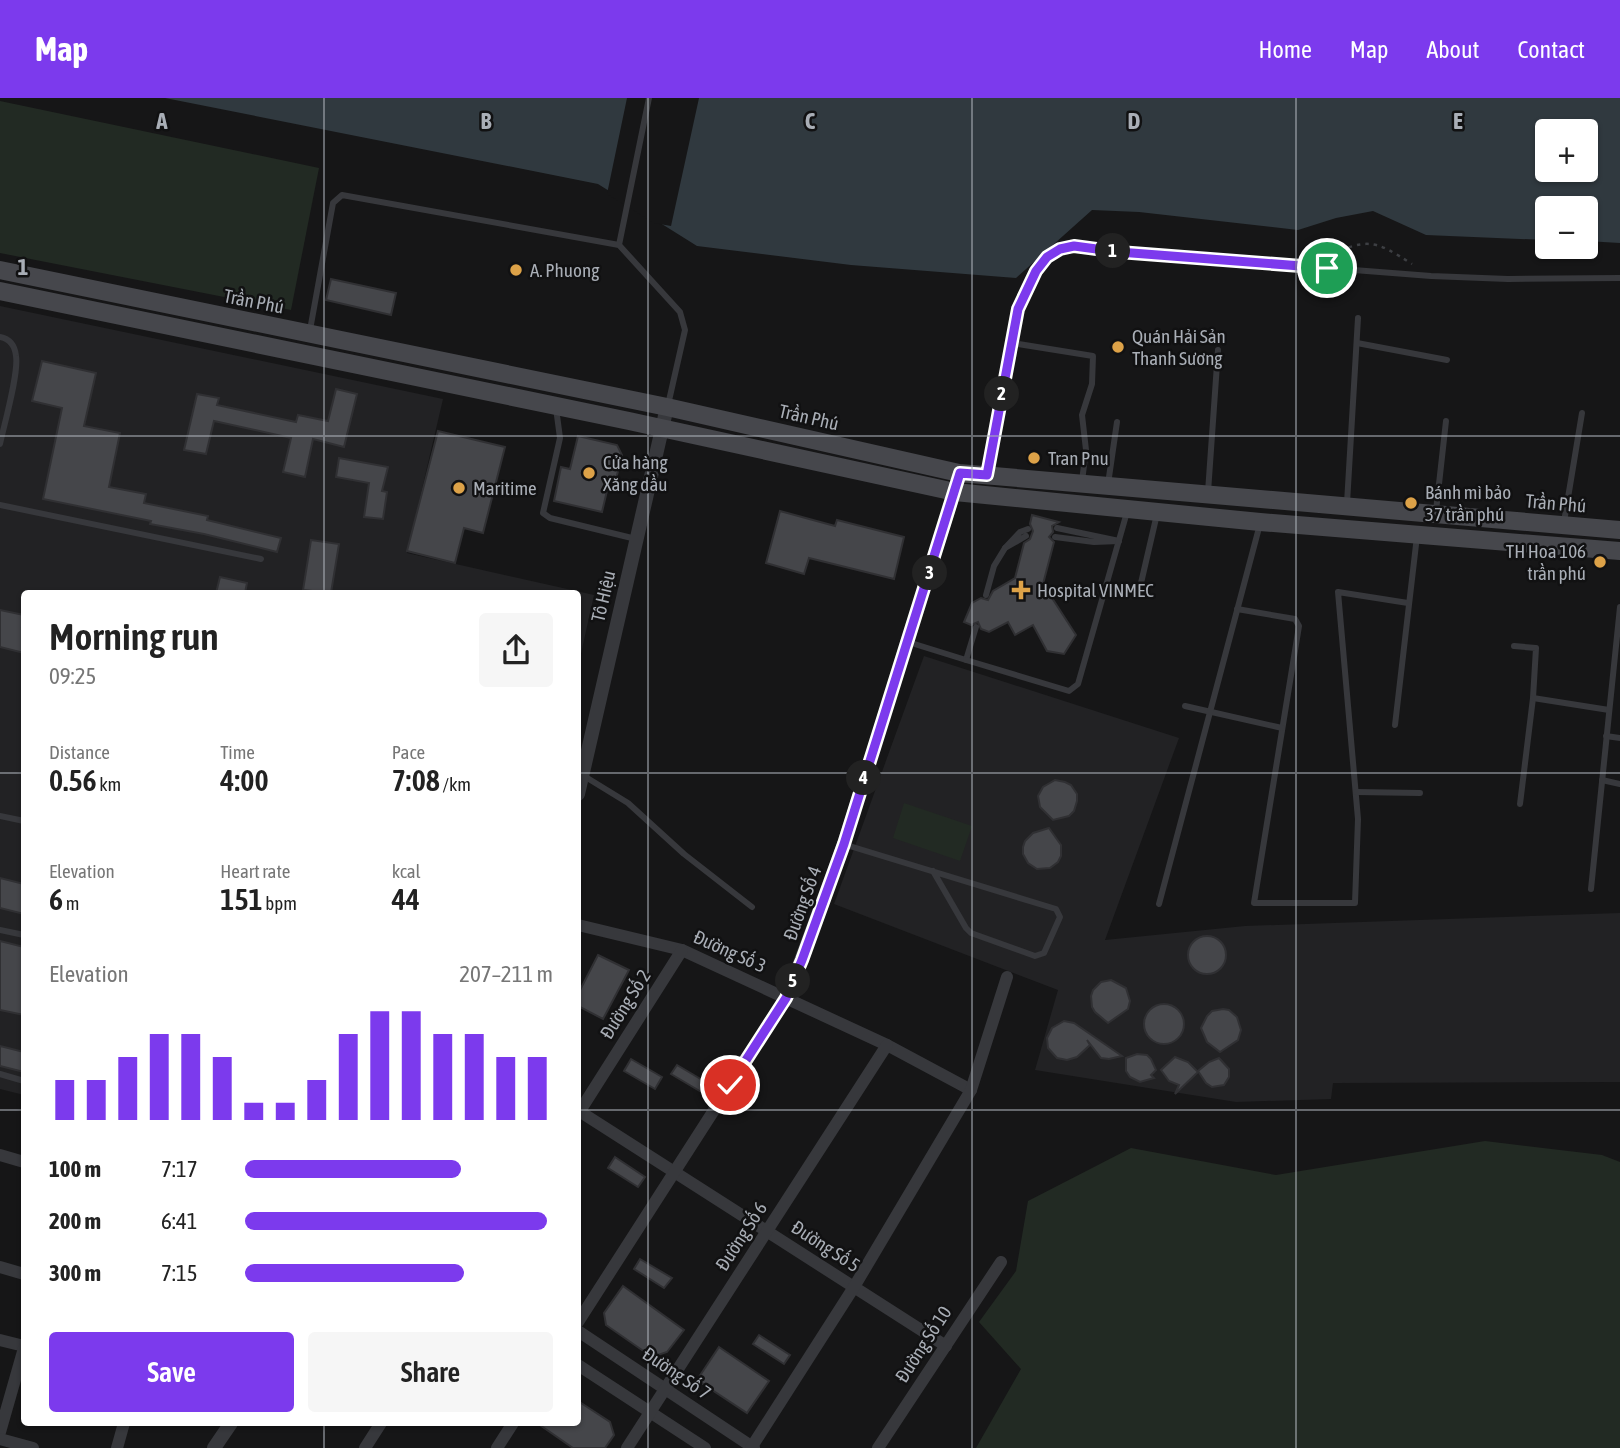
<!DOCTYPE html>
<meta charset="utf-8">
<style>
body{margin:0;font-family:"Asap Condensed",sans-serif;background:#f6f6f6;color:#222;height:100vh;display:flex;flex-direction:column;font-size:26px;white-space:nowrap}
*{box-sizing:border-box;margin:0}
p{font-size:23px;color:#767676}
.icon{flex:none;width:38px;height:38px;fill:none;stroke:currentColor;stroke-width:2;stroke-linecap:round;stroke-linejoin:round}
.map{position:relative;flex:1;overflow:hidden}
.sheet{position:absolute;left:21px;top:492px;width:560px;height:836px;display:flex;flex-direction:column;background:#fff;border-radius:7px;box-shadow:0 2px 5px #0004}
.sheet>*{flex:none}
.buttons{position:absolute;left:1535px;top:21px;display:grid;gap:14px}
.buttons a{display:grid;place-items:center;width:63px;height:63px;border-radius:7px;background:#fff;box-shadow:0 2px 5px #0004;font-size:35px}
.pin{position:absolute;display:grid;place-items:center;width:60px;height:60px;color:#fff;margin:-30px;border:4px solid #fff;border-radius:50%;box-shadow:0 2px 7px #0007}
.km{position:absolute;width:35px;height:35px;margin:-18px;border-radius:50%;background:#222;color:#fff;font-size:19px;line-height:35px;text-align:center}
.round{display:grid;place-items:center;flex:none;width:74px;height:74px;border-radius:7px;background:#f6f6f6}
.summary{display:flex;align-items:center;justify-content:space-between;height:119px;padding:0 28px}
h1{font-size:38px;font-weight:600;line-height:52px}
.figures{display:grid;grid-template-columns:repeat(3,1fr);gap:10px;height:119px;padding:7px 28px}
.figures div{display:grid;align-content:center}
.figures b{font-size:30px;font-weight:600}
.figures small{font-size:19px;font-weight:400}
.figures p{font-size:19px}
.chart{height:196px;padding:14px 28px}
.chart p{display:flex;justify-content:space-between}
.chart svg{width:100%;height:126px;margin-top:7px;stroke:#7c3aed;stroke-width:6}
.cta{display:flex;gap:14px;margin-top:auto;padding:14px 28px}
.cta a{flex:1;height:80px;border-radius:7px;background:#7c3aed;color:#fff;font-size:28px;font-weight:600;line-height:80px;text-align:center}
.cta a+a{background:#f6f6f6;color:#222}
ul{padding:0 28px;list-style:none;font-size:23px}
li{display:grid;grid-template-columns:112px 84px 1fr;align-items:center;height:52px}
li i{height:18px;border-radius:9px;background:#7c3aed}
header{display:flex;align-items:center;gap:42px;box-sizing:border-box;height:98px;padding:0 35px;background:#7c3aed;color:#fff}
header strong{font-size:33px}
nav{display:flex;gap:38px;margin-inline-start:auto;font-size:24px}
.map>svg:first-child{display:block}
.built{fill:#222224}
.green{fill:#222a23}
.water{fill:#30393f;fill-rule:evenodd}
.pier{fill:#161617}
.building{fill:#45464a;stroke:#303033;stroke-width:2}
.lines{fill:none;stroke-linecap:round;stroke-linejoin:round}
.path{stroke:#3d3f43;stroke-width:2.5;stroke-dasharray:3.5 5;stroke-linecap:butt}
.service{stroke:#37383c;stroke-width:6}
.minor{stroke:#37383c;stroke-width:12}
.tertiary{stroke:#37383c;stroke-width:14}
.secondary{stroke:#46474c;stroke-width:18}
.route-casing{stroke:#fff;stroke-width:14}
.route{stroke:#7c3aed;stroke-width:9}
.grid{fill:none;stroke:#a9aeb6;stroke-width:2;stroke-opacity:0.55}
.poi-dot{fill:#dda248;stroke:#111112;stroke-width:2.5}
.labels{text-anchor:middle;stroke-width:5;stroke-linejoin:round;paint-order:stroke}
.poi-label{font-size:19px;fill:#a9aeb6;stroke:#111112;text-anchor:start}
.street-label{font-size:19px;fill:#a9aeb6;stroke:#111112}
.grid-label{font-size:23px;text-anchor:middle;font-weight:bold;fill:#a9aeb6;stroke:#111112;stroke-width:5;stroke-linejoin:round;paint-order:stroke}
</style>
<header>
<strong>Map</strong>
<nav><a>Home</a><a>Map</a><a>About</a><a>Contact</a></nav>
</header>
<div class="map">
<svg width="1620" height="1350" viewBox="0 0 1620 1350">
<rect width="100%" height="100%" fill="#161617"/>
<g class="built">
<path d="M0,208l443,93 -36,154 187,42 -16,72v-74h-554v502l-24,-6z"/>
<path d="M924,558l255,82 -74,202 140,-14 375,-13v169l-287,1 -2,16 -95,3 -201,-32 23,-80 -224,-86z"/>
</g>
<g class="green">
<path d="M0,3l319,67 -28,142 -291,-57z"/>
<path d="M904,705l68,23 -12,35 -67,-23z"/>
<path d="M1485,1043l117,14 18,7v286h-644l45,-79 -42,-47 37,-51 12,-70 103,-53 145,27z"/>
</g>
<path class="water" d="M165,0h1455v145l-34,-2v-33h-39v32l-121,-5 -53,-24 -37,7 -38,12 -159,-18 -47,-2 -76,68 -165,-13 -154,-19 -99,-62zM1547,33h39v39h-39z"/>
<path class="pier" d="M627,0h72l-28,128 -17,-3 -47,-29z"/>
<g class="building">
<path d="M331,181l65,14 -5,22 -65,-15z"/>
<path d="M42,263l54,12 -12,53 36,7 -11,54 37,7 -2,9 64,13 -1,4 74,18 -4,14 -73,-18 -54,-10 1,-3 -108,-22 19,-91 -30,-7z"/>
<path d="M336,291l21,5 -13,53 -31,-8 -8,38 -22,-5 8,-34 -77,-17 -8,33 -22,-4 13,-56 22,4 -2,7 79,17 2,-7 30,6z"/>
<path d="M438,333l67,16 -22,86 -19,-5 -9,35 -48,-12z"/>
<path d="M578,338l39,9 5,10 -6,24 -6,-1 -8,34 -48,-11 7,-34 9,2z"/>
<path d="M339,360l49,9 -6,24 5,1 -4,27 -19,-2 5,-34 -33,-6z"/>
<path d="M780,413l55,15 2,-6 67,17 -10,42 -85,-21 -5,16 -38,-11z"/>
<path d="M1032,417l27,7 -7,4 1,6 -4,5 5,5 -11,42 33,51 -12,19 -17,-3 -14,-26 -18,10 -7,-13 -19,10 -8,-3 -3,-7 -7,3 -7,-3 8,-19 9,-5 7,2 5,-9 22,-13 9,-35 6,-4 3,-8 -3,-7z"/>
<path d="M311,442l28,4 -8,49 -28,-3z"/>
<path d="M220,479l27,6 -2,10h-29z"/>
<path d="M0,512l24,5 -2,12 2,1v25l-24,-6z"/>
<path d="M1055,682l10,2 6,3 6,9v7l-3,10 -5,5 -16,4 -13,-13 -2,-11 5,-9z"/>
<path d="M1049,730l12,17v11l-3,6 -8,6 -13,1 -9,-6 -5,-9v-7l2,-6 8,-8z"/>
<path d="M0,780l24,6v30l-24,-6z"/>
<circle cx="1207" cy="857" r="19"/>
<path d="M0,843l24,6v68l-24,-5z"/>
<path d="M598,857l31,15 -26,49 -25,-13v-12z"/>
<path d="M1111,882l15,8 4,13 -2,8 -20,14 -13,-11 -3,-5 -1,-11 2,-6 8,-8z"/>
<circle cx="1164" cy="926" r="20"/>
<path d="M1223,911l6,1 8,7 4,13 -3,10 -18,12 -13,-10 -6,-14 6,-12 5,-5z"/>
<path d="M1064,923l10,2 48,33 -13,3 -8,-1 -14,-18 3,5 -13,12 -10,3 -10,-2 -9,-10 -1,-10 5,-10z"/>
<path d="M0,948l24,6v20l-24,-6z"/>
<path d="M1137,956l10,1 4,4 5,11 -5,5 3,3 -14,4 -10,-5 -4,-6v-13z"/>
<path d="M1175,959l13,5 10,10 -23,22 4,-9 -10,-4 -8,-11z"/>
<path d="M1219,960l10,11v8l-5,8 -12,2 -6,-4 -8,-12 11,-9z"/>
<path d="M631,961l31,18 -7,12 -31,-18z"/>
<path d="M677,967l32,19 -6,9 -32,-19z"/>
<path d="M615,1059l30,20 -7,10 -30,-19z"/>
<path d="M640,1161l32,19 -8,10 -30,-19z"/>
<path d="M623,1188l61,44 -17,22 -15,5 -46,-32 -2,-12z"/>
<path d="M759,1237l31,20 -6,9 -31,-20z"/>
<path d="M719,1249l50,34 -22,32 -50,-33z"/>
<path d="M578,1303l32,21 4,13 -9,13h-32l-36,-25h41z"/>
</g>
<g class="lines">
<path class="path" d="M1325,159c43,-19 48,-18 87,7"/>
<g class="service">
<path d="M619,147l30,-147"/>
<path d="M310,232l23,-127 9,-8 277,50 61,67 5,18 -17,75"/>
<path d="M0,239c10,2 15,9 16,19 3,17 -12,69 -16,88"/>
<path d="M1012,245l81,13 -1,28 -10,31 4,35 -4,31"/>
<path d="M1357,245l90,17"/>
<path d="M556,310l4,30 -17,75 7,5 86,21"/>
<path d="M988,374l30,-163 18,-38 11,-14 13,-8 14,-3 46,6 311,24 77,3 112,-1"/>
<path d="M1108,386l9,-62"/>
<path d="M1208,394l10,-142"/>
<path d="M1347,405l11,-185"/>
<path d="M0,407l261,54"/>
<path d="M1436,413l10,-90"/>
<path d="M1564,424l18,-109"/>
<path d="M1026,438l-21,12 15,-16 8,-3"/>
<path d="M1055,439l39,5 25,-1 -62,-13"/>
<path d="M986,497l8,-29 11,-18"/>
<path d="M1138,498l19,-82"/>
<path d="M1237,511l58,10 4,7 -45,277h101l3,-84 -20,-227 70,11"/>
<path d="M908,544l58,18 10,-33"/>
<path d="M1514,548l22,2 -3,50 -13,106"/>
<path d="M966,562l103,31 9,-7 49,-172"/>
<path d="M1533,600l76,12"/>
<path d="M1185,608l97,22"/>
<path d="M1395,627l22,-189"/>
<path d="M1606,638l14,2"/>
<path d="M584,678l44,27 56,51 68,53"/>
<path d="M1602,682l18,4"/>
<path d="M1356,694l64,1"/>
<path d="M0,718l24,5"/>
<path d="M843,746l213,65 4,8 -16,36 -9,3 -64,-23 -5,-5 -33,-57"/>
<path d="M1591,791l29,-282"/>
<path d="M1159,806l101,-380"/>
<path d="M0,832l24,5"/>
<path d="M0,976l24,7"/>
</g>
<g class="minor">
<path d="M578,827l104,25 205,95 84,45"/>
<path d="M579,1013l367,235"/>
<path d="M578,1016l104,-164"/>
<path d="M0,1057l24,7"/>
<path d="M0,1169l24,7"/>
<path d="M578,1224l208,-324 57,-154 112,-352"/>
<path d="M578,1233l176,117"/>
<path d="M0,1242l24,6"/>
<path d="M578,1267l127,83"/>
<path d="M0,1334l24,-84"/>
<path d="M0,1341l33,9"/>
<path d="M117,1350l7,-25"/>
<path d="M365,1350l16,-25"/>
<path d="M497,1350l16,-25"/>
<path d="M627,1350l260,-403"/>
<path d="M751,1350l103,-161 117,-197 36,-113"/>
<path d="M878,1350l123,-186"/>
</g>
<g class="tertiary">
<path d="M578,696l89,-387"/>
<path d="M214,1350l17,-25"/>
</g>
<g class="secondary">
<path d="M0,172l667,137 292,66 661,57"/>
<path d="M0,193l629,130 326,71 305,30 360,29"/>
</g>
</g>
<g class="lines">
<g class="route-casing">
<path id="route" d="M730,987l56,-87 16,-38 42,-116 116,-371 27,2 31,-166 18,-38 11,-14 13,-8 14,-3 45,6 208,16"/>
</g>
<use href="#route" class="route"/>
</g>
<path class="grid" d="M324,0v495M648,0v1350M972,0v1350M1296,0v1350M0,338h1620M0,675h24M578,675h1042M0,1012h24M578,1012h1042M324,1325v25"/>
<g class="poi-dot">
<circle cx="516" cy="172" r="7"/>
<circle cx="1118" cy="249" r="7"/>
<circle cx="1034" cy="360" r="7"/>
<circle cx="589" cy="375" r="7"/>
<circle cx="459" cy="390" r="7"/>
<circle cx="1411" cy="405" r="7"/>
<circle cx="1600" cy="464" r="7"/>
<path d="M1017.5 481.5h7v7h7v7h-7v7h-7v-7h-7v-7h7z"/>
</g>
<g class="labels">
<g class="poi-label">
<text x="530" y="179">A. Phuong</text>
<text x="1132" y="245">Quán Hải Sản<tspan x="1132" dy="22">Thanh Sương</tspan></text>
<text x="1048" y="367">Tran Pnu</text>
<text x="603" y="371">Cửa hàng<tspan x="603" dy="22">Xăng dầu</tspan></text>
<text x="473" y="397">Maritime</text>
<text x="1425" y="401">Bánh mì bảo<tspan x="1425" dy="22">37 trần phú</tspan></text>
<text x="1586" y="460" text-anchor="end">TH Hoa 106<tspan x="1586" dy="22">trần phú</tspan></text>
<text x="1037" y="499">Hospital VINMEC</text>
</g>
<g class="street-label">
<text transform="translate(254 203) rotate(11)" y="7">Trần Phú</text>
<text transform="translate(809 319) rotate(13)" y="7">Trần Phú</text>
<text transform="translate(1556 405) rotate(5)" y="7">Trần Phú</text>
<text transform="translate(603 498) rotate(-77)" y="7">Tô Hiệu</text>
<text transform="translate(802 805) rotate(-70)" y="7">Đường Số 4</text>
<text transform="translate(730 853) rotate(24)" y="7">Đường Số 3</text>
<text transform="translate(625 906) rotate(-58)" y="7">Đường Số 2</text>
<text transform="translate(741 1138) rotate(-57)" y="7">Đường Số 6</text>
<text transform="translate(826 1148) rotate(33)" y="7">Đường Số 5</text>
<text transform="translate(923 1246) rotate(-57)" y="7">Đường Số 10</text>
<text transform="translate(677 1275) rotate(34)" y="7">Đường Số 7</text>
</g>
</g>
<g class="grid-label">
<text x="162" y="31">A</text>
<text x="486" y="31">B</text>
<text x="810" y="31">C</text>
<text x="1134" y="31">D</text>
<text x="1458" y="31">E</text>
<text x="23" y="177">1</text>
</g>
</svg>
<div class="buttons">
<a>+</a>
<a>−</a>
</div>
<div class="pin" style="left:1327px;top:170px;background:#1e9e55"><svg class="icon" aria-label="arrive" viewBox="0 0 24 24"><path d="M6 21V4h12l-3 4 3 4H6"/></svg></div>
<div class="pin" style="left:730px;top:987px;background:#d93025"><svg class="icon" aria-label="check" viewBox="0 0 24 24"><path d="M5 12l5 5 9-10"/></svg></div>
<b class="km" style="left:1113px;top:153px">1</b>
<b class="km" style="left:1002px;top:296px">2</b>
<b class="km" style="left:930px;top:475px">3</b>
<b class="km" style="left:864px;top:680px">4</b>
<b class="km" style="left:793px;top:883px">5</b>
<section class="sheet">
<div class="summary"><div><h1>Morning run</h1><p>09:25</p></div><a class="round"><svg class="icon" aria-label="share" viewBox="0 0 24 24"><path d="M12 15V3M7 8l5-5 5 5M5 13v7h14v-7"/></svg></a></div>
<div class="figures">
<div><p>Distance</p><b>0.56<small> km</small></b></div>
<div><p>Time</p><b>4:00</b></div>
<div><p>Pace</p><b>7:08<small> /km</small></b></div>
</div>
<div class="figures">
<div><p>Elevation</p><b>6<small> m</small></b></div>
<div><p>Heart rate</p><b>151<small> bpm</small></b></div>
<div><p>kcal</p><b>44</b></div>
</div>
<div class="chart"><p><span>Elevation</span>207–211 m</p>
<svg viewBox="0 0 160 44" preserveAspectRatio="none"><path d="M5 44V30M15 44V30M25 44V22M35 44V14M45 44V14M55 44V22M65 44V38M75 44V38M85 44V30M95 44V14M105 44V6M115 44V6M125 44V14M135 44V14M145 44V22M155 44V22"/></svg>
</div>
<ul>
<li><b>100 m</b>7:17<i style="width:70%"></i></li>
<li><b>200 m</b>6:41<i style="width:98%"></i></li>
<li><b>300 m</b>7:15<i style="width:71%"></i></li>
</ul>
<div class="cta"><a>Save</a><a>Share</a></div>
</section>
</div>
